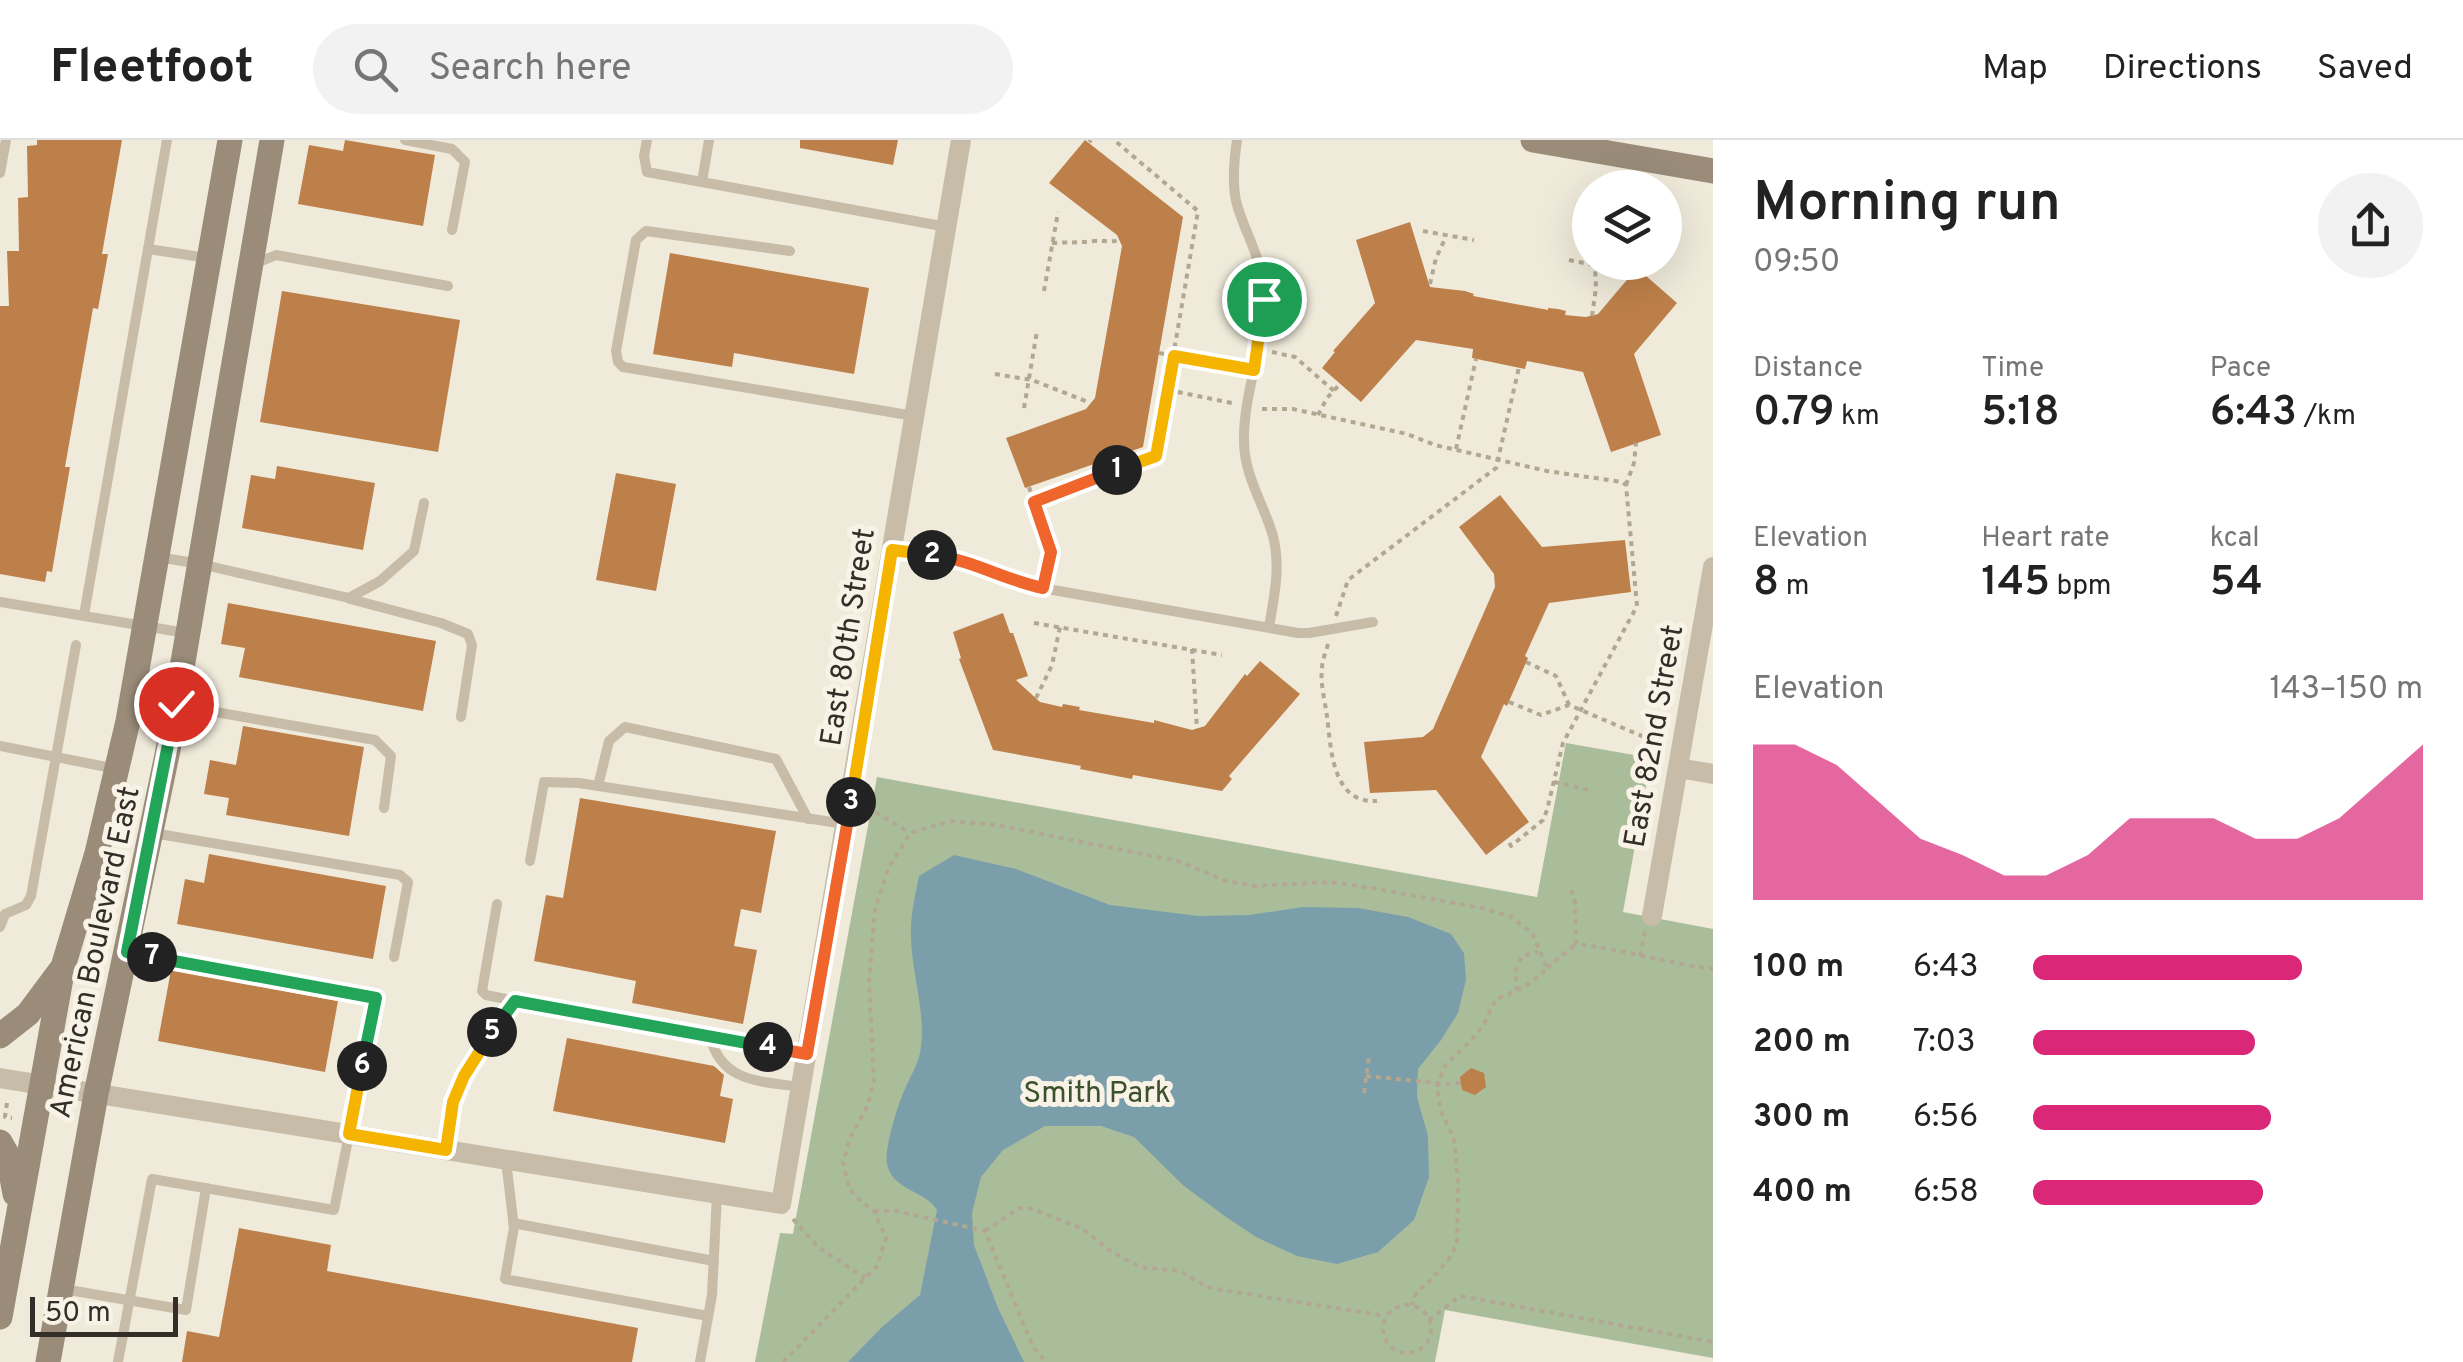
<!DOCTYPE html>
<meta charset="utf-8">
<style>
body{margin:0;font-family:Overpass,sans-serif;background:#f2f2f2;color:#222;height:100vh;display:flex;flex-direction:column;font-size:38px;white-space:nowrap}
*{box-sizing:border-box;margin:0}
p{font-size:32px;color:#767676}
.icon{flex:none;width:55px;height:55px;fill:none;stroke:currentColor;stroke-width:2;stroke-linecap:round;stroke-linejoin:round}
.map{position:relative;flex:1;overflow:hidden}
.details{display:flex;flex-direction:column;background:#fff;width:750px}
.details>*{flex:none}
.buttons{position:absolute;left:1572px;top:30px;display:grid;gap:20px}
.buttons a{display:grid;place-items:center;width:110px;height:110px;border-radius:50%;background:#fff;box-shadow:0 10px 40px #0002;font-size:50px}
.scale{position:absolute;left:30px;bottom:25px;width:148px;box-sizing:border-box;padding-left:10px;border:5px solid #332e27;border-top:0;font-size:28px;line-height:35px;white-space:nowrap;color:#332e27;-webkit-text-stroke:8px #f8f3e6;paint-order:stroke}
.pin{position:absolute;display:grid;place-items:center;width:85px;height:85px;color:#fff;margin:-42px;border:5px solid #fff;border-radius:50%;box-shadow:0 2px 10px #0007}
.km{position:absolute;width:50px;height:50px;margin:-25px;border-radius:50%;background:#222;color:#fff;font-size:28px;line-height:50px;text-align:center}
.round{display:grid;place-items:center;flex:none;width:105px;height:105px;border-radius:52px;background:#f2f2f2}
.overview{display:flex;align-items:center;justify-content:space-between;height:170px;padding:0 40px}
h1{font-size:55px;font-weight:600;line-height:75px}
.figures{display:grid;grid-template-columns:repeat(3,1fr);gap:15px;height:170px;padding:10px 40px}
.figures div{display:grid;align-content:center}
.figures b{font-size:42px;font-weight:600}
.figures small{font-size:28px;font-weight:400}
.figures p{font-size:28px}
.chart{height:280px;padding:20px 40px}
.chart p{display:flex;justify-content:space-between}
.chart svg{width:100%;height:180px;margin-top:10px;fill:#db2777;opacity:.7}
ul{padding:0 40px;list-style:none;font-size:32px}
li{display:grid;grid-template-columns:160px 120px 1fr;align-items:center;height:75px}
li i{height:25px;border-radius:12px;background:#db2777}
header{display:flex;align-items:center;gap:60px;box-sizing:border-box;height:140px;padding:0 50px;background:#fff;border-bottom:2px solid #e0e0e0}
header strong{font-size:48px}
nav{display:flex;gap:55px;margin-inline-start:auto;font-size:35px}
.search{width:700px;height:90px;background:#f2f2f2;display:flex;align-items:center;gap:25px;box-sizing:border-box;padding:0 35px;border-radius:55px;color:#767676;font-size:38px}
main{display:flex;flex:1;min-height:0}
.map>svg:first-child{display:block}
.green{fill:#aabd9b}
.water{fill:#7b9eab}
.building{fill:#be804a}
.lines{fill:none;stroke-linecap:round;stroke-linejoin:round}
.path{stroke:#b2a791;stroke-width:4;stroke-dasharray:5 5;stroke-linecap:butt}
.lane{stroke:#c7bca7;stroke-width:10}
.street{stroke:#c7bca7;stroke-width:20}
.secondary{stroke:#9a8c79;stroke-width:25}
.split-1-casing{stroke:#fff;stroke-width:20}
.split-2-casing{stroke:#fff;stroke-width:20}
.split-3-casing{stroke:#fff;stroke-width:20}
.split-4-casing{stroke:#fff;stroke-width:20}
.split-5-casing{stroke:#fff;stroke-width:20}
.split-6-casing{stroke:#fff;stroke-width:20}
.split-7-casing{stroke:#fff;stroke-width:20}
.split-8-casing{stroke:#fff;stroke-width:20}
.split-1{stroke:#f5b400;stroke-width:12}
.split-2{stroke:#f0652b;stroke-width:12}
.split-3{stroke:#f5b400;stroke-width:12}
.split-4{stroke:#f0652b;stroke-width:12}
.split-5{stroke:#22a559;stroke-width:12}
.split-6{stroke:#f5b400;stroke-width:12}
.split-7{stroke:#22a559;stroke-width:12}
.split-8{stroke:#22a559;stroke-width:12}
.labels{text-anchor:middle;stroke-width:10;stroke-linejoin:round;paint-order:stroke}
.street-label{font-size:30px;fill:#332e27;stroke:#f8f3e6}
.park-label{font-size:30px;fill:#3b502c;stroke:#f8f3e6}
</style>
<header>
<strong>Fleetfoot</strong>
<div class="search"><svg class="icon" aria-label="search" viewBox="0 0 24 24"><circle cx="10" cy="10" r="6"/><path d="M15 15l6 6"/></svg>Search here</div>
<nav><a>Map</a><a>Directions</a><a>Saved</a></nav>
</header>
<main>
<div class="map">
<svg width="1713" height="1222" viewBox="0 0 1713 1222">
<rect width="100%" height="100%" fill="#efeada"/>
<path class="green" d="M1566,603l85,15 -28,154 90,17v429l-268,-48 -10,52h-680l25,-129 13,1 84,-457 660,120z"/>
<path class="water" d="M954,715l62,14 94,36 88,11 51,-1 54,-8 55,1 50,9 43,17 13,19 2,27 -8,33 -17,27 -23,29 -1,28 11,39 1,41 -15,43 -36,32 -41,12 -40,-8 -41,-19 -30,-20 -42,-31 -50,-49 -33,-11h-56l-42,24 -22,27 -9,36 2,32 24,63 26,54h-176l34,-35 38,-32 17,-85c-11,-19 -44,-19 -50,-46 -3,-15 11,-60 18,-75 5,-12 12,-23 15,-36 7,-38 -8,-77 -9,-115 -1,-22 4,-41 8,-62z"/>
<g class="building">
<path d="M37,0h85l-20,114h6l-10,55 -5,-1 -28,159h5l-18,105 -5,-1 -2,11 -45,-8v-268h9l-2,-55h12l-1,-53 10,-1 -1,-51 10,-1z"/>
<path d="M345,0l90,15 -12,71 -125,-22 11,-59 34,6z"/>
<path d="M800,0h98l-5,25 -93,-17z"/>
<path d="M1085,0l98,77 -24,136 -16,94 -118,41 -19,-50 80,-29 9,-11 27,-152 -5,-11 -68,-52z"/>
<path d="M1410,82l20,65 35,4 9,3 -1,2 75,14v-2l10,1 8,2 -1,4 21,2 12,-3 39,-46 40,35 -43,51 27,81 -50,17 -28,-80 -56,-11 -2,8 -53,-11 1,-9 -57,-9 -55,62 -39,-34 13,-16 -2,-1 42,-48 -19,-63z"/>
<path d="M670,113l199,35 -15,86 -120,-21 -2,14 -79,-13z"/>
<path d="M282,151l178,29 -22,132 -178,-30z"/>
<path d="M277,326l98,17 -12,67 -121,-22 9,-53 24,4z"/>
<path d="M616,333l60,11 -20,107 -60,-11z"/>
<path d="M1500,355l42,52 83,-7 6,52 -82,11 -24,53 3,2 -21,48 -3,-2 -23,53 48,65 -43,33 -50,-65 -66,3 -6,-51 59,-5 10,-8 62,-142 -1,-13 -35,-47z"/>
<path d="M228,463l208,38 -13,70 -184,-34 6,-29 -24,-4z"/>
<path d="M1003,473l7,20h3l15,43 -12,4 24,22 22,5 1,-3 17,3 -1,3 75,13v-3l38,10 13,-4 40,-52 2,2 13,-15 40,33 -71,82 3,3 -10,12 -89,-16 -1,4 -52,-10 1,-3 -88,-16 -34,-91 2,-1 -8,-26z"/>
<path d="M243,586l121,21 -15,89 -123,-21 3,-17 -25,-4 6,-34 26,5z"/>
<path d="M580,658l196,33 -15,82 -20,-4 -7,37 23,4 -14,74 -111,-21 4,-22 -102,-20 12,-66 17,3z"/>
<path d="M209,714l177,32 -13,73 -196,-35 8,-45 19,4z"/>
<path d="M171,830l167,31 -13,71 -167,-31z"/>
<path d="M567,898l147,28 10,9 -4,21 13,3 -8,44 -172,-32z"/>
<path d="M1471,928l13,5 2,14 -11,8 -13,-5 -2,-13z"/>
<path d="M239,1088l92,17 -4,26 311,57 -6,34h-450l5,-31 32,6z"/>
</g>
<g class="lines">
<g class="path">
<path d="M1089,2l2,-2"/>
<path d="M1423,91l51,9"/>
<path d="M1052,103c15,-1 28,0 42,-2 10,-1 16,2 25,-1"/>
<path d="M1569,120l50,10"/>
<path d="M1430,144l6,-26 10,-21"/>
<path d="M1044,151l14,-79"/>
<path d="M1592,176l4,-28 -1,-22"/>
<path d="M1272,212l23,5 39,34"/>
<path d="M1159,213l79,15"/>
<path d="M995,234l37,6 56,22"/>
<path d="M1168,250l64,13"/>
<path d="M1024,268l13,-77"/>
<path d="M1262,269h31l114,25 28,11 112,26 75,11 4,3 11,121 -74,137 -16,67 -4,10 -32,26 -4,-7"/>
<path d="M1318,275l9,-17 13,-14"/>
<path d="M1456,309l20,-90"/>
<path d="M1626,345l8,-22 2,-20"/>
<path d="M1029,347l22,65 -5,22"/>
<path d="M1034,361l122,-45 42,-245 -84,-71"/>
<path d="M1336,476l12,-36 148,-112 23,-101"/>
<path d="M1034,483l188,32"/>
<path d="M1328,504c-2,8 -6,16 -6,24 -2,15 3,33 5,48 4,33 5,88 50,85"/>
<path d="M1192,509l5,80"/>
<path d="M1526,522l30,14 13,29"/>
<path d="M1036,558l16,-33 8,-38"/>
<path d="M1509,562l32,13 28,-10 87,37"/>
<path d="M1554,642l35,8"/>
<path d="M867,667l43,26"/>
<path d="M1571,750l4,12 1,42c46,5 90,19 137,25"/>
<path d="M1640,816l5,-25"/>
<path d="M1547,828l29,-24"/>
<path d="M1517,851l-2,-20 7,-15 16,-4"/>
<path d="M1366,936l79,8 16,-1"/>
<path d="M1364,953l5,-36"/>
<path d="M7,963l-2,14 7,1"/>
<path d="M874,1071h22l89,20 48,116 13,15"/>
<path d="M793,1079l25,28 47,31"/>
<path d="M985,1091l34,-23 13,1 51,20 26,21 31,17 40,4 27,16 21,4 158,25"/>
<circle cx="1407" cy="1189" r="24"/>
<path d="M1429,1180l31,-24 253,46"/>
<path d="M783,1222l94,-96 9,-28 -12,-27 -13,-9 -12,-14 -6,-26 8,-26 16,-29 7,-26 -5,-99 6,-73 13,-40 22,-36 41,-12 45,4 182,36 48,20 29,5 76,-4 41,6 109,20 29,8 22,17 15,35c-15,16 -30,23 -51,31l-11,23 -14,19 -25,23 -9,20 3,25 14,30 4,45 -1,60 -8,15 -19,22 -13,10 -5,14"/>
</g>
<g class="lane">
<path d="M405,0l47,9 13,13 -13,68"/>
<path d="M647,0l-3,16 3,16 300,55"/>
<path d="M1237,0c-3,20 -5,41 -1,61 7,28 23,52 27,80 7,54 -20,107 -19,160 0,35 20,63 29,95 8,31 1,61 -4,91"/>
<path d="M0,33l6,-33"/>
<path d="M702,42l7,-42"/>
<path d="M148,109l19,-109"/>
<path d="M790,111l-144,-20 -10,9 -20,111 2,11 5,5 291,49"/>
<path d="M252,125l24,-10 172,31"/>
<path d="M892,410l74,11 64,25 268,47h11l64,-11"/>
<path d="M158,417l42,7 149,34 31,-17 34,-30 10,-48"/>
<path d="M350,459l91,24 27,11 4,11 -11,72"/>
<path d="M0,462l186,31"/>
<path d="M84,475l64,-366 60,9"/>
<path d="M135,558l240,42 16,16 -7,52"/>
<path d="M0,606l117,23"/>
<path d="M598,646l11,-45 16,-14 151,32 32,60"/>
<path d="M153,693l247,42 8,7 -14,75"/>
<path d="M530,721l14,-79 35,1 266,41"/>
<path d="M497,764l-15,87 4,4 29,6"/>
<path d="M0,787l5,-13 21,-9 5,-9 45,-251"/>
<path d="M710,896c11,47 51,45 90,51"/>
<path d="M445,1010l8,-48 12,-26 50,-75 291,53"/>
<path d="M506,1021l8,66 -9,52 203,37"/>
<path d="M513,1083l201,38"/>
<path d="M63,1149l123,21 20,-122"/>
<path d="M118,1222l34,-183 182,31 42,-211 -249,-47"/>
<path d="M700,1222l12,-67 5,-101"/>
</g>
<g class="street">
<path d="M1678,628l35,6"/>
<path d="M1652,776l61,-349"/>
<path d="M0,938l781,126 180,-1064"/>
</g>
<g class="secondary">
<path d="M1533,0l180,31"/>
<path d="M0,896l28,-22 32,-43"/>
<path d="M0,1002l8,14 7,38"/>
<path d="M0,1177l63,-350 34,-114 31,-132 102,-581"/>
<path d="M48,1222l48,-268 72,-344 104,-610"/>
</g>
</g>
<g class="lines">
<g class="split-1-casing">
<path id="split-1" d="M1117,330l39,-14 18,-100 80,14 10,-71"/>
</g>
<g class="split-2-casing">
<path id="split-2" d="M932,415c41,5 72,25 111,33l8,-36 -17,-50 83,-32"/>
</g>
<g class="split-3-casing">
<path id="split-3" d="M851,662l41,-252 40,5"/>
</g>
<g class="split-4-casing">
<path id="split-4" d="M768,907l39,7 44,-252"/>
</g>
<g class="split-5-casing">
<path id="split-5" d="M492,892l23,-31 253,46"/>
</g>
<g class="split-6-casing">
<path id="split-6" d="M362,926l-13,68 97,16 7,-48 11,-26 28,-44"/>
</g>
<g class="split-7-casing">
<path id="split-7" d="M152,817l224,41 -14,68"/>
</g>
<g class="split-8-casing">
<path id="split-8" d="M152,817l-25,-5 49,-248"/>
</g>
<use href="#split-1" class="split-1"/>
<use href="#split-2" class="split-2"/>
<use href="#split-3" class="split-3"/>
<use href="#split-4" class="split-4"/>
<use href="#split-5" class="split-5"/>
<use href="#split-6" class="split-6"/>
<use href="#split-7" class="split-7"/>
<use href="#split-8" class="split-8"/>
</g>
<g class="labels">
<g class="street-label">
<text transform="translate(847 497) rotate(-81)" y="10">East 80th Street</text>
<text transform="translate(1653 596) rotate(-80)" y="10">East 82nd Street</text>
<text transform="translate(94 812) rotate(-78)" y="10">American Boulevard East</text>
</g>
<g class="park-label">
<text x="1097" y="962">Smith Park</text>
</g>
</g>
</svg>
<div class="buttons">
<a><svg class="icon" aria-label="layers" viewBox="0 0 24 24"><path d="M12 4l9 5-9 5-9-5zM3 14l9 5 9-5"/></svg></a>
</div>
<div class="scale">50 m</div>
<div class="pin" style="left:1264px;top:159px;background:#1e9e55"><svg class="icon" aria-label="arrive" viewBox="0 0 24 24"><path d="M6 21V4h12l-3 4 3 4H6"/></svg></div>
<div class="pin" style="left:176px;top:564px;background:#d93025"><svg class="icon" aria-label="check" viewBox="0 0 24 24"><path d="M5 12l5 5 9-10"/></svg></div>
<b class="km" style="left:1117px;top:330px">1</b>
<b class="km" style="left:932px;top:415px">2</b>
<b class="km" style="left:851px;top:662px">3</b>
<b class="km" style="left:768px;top:907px">4</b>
<b class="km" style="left:492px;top:892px">5</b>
<b class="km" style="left:362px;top:926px">6</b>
<b class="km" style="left:152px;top:817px">7</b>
</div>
<section class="details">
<div class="overview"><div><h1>Morning run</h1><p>09:50</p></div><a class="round"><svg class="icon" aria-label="share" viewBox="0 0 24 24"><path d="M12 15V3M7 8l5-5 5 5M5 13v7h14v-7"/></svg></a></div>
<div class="figures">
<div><p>Distance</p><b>0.79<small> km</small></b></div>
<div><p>Time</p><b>5:18</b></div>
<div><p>Pace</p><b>6:43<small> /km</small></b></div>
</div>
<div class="figures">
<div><p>Elevation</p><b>8<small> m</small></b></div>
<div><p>Heart rate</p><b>145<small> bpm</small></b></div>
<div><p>kcal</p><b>54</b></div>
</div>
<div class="chart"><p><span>Elevation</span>143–150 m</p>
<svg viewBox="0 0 160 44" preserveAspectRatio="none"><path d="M0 44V6L10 6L20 11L30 20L40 29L50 33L60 38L70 38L80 33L90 24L100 24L110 24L120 29L130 29L140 24L150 15L160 6V44z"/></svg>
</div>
<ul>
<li><b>100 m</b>6:43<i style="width:69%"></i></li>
<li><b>200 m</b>7:03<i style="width:57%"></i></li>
<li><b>300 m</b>6:56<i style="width:61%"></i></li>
<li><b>400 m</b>6:58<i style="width:59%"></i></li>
</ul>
</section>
</main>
